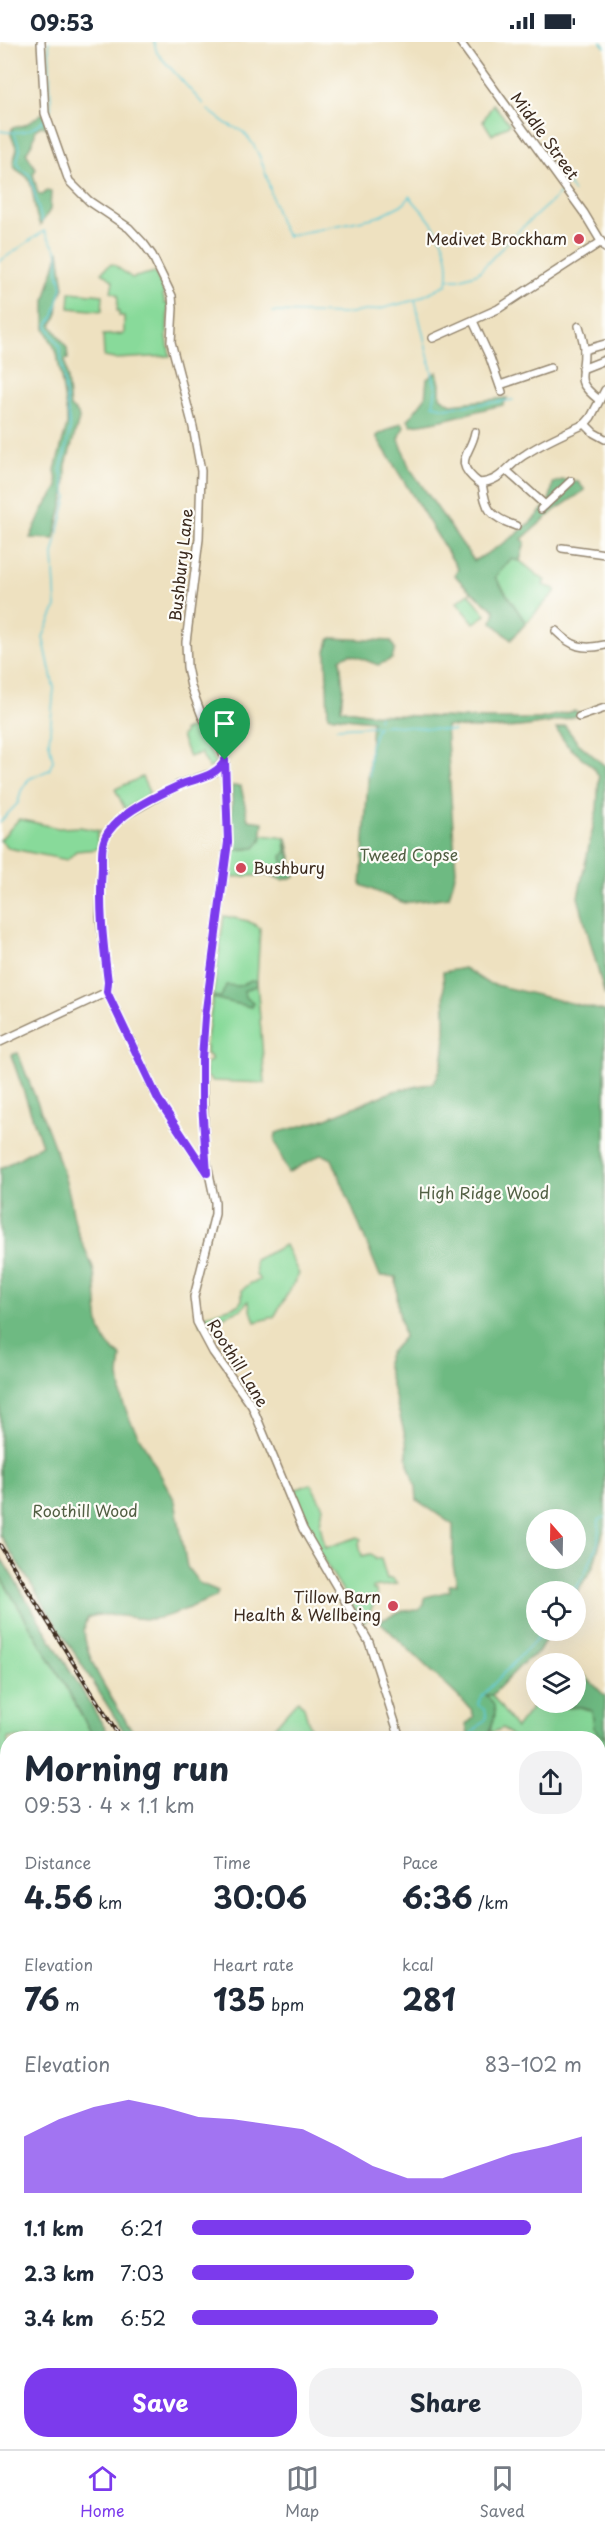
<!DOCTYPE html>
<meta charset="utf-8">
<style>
body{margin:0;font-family:"Playpen Sans",sans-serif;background:#f2f2f3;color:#1f2937;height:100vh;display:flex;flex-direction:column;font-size:22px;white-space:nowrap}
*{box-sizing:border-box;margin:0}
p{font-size:20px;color:#747a83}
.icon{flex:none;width:33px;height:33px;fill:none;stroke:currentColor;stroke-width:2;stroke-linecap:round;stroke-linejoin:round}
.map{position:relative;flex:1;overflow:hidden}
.drawer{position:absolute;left:0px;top:1689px;width:606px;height:718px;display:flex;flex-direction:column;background:#fff;border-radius:24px 24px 0 0;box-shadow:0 6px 24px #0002}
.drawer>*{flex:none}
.needle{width:39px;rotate:340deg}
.controls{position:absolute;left:526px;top:1467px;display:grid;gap:12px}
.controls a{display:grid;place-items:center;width:60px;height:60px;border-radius:50%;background:#fff;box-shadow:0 6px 24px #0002;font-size:30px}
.pin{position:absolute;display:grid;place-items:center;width:51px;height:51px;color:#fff;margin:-62px -26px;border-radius:50% 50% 50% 0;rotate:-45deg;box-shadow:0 0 6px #0007}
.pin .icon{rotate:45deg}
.round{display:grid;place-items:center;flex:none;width:63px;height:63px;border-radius:24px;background:#f2f2f3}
.head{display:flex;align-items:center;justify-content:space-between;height:102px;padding:0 24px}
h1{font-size:33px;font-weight:700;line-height:45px}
.figures{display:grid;grid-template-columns:repeat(3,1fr);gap:9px;height:102px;padding:6px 24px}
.figures div{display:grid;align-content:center}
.figures b{font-size:30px;font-weight:700}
.figures small{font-size:16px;font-weight:400}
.figures p{font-size:16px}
.chart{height:168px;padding:12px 24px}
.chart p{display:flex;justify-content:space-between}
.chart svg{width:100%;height:108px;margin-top:6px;fill:#7c3aed;opacity:.7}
.action{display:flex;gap:12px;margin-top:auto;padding:12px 24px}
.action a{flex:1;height:69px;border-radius:24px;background:#7c3aed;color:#fff;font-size:24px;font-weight:700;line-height:69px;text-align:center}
.action a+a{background:#f2f2f3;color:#1f2937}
ul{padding:0 24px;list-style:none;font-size:20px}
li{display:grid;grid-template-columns:96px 72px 1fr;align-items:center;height:45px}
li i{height:15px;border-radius:8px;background:#7c3aed}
.status{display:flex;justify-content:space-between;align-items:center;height:42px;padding:0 30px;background:#fff;direction:ltr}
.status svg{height:16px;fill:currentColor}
.tab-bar{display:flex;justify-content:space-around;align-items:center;height:84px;border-top:2px solid #e0e1e3;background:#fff;font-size:16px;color:#747a83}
.tab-bar a{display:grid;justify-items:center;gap:3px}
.tab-bar .on{color:#7c3aed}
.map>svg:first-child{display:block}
.green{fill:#88da9a;stroke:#62825c;stroke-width:1.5}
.forest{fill:#6eba82;stroke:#547250;stroke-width:1.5;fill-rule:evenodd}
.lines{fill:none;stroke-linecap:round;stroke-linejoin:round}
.stream{stroke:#5dc9d6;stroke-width:1.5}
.minor-casing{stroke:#94866f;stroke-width:10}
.minor{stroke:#fff;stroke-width:7}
.rail-casing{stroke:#3b2a1e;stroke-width:4}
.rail{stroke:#fdfcf7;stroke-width:1.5;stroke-dasharray:4.5;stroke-linecap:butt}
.route-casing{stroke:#fff;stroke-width:12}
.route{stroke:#7c3aed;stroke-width:8}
.poi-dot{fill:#d1495b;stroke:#fdfcf7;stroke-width:2}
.labels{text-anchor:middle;stroke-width:4.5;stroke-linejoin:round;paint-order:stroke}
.street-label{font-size:16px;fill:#3b2a1e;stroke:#fdfcf7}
.poi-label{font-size:16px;fill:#3b2a1e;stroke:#fdfcf7;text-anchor:end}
.park-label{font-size:16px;fill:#525f43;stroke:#fdfcf7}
</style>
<div class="status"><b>09:53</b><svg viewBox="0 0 49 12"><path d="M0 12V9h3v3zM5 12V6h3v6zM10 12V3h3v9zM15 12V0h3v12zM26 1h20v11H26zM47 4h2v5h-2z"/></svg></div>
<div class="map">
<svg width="605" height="2407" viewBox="0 0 605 2407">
<rect width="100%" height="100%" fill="#fdfcf7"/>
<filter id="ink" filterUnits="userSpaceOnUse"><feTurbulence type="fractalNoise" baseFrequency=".0167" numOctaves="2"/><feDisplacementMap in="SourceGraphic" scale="12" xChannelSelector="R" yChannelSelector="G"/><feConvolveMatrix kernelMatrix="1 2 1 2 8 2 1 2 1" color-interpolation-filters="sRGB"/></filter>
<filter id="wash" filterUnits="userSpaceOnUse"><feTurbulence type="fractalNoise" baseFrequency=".008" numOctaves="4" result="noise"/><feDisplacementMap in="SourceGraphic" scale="24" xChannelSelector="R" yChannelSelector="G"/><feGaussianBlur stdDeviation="1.35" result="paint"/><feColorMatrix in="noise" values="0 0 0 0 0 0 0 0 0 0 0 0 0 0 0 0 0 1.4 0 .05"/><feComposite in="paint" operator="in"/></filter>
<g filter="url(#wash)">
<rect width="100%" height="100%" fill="#eee1c0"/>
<g class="green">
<path d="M493,62l17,20 -18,11 -9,-14z"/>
<path d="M113,222l19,14 23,-6 9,21 -1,2 2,9h3l-1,33 3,19 -56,3 -10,-2 -1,-22 21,-1v-18h-5v-5h-2l1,-16 -7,-3 2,-11 -11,-9 7,-7z"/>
<path d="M70,250l33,3 -1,16 -33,-3z"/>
<path d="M511,517l9,2 25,20 -2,4 12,4v3l-29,31 -31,-46z"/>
<path d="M469,551l17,22 -12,8 -17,-21z"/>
<path d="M199,682l17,41 -7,3 -8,-15 -12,4 -8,-21 3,-2 -1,-3z"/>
<path d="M142,735l8,17 -25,15 -10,-20z"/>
<path d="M19,777l39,9 22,-1 20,4 -3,3 1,15 -22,2 -9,9 -59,-12 -8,-8z"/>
<path d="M262,793l25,3 8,39 -13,3 -11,-5 -40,2v-27l18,-1 12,-8z"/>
<path d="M224,874l24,5 12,7 -3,53 8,102 -52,-2 -7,-5v-13l5,-2v-4l-5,-3v-8z"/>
<path d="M285,1203l14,29 -25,43 -19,5 -7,-21 -6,8 -41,16 -2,-7 39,-13 4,-5v-10l9,-7 9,-3 -4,-5 -1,-15z"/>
<path d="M311,1442l12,23 -3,17 5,24 33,-11 4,2 -3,4 3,13 8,-2 6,5h5l6,20 4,-1 6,6 -24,3v3h3l1,10 -6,9 -2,9 -6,5 -45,-72 -12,-23 -12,-38z"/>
<path d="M0,1534l63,105 31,57h-86l-1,451 -7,2z"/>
<path d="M486,1653h6l24,33 21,-27v1l21,1 10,5 12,-1 12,4 4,20 9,8v37l-6,5 -1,-43h-37l-3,-2 -3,2h-41l-11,-10 -12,5c-3,-18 11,-18 -5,-38z"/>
<path d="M298,1658l6,7 9,31h-76l8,-4h23z"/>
<path d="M0,2241l8,26 -1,41 -7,3z"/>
</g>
<g class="forest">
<path d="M43,71l4,15 -5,-2 -6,3 -3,13 -7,11 10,16 -3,5 5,20 4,1 5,-4 4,1 -1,18 -10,15c-7,-13 -5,-33 -11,-45 -3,-6 -11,-8 -14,-12 -4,-6 1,-13 2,-19l-6,-14 1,-7 13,-3z"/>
<path d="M59,209l5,37 -6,12 -1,16 -6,9 16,23 1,11 -3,1 5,47 8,7 1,5 -13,46 -1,29 -11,45 -24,-1 12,-27 16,-24 -3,-17 12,-45v-9l-10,-63 -12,-24v-29z"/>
<path d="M437,330l3,12v13l11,7 56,-6 -4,7c-32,6 -60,18 -92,20l-3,-5 17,-22 2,-19z"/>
<path d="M401,381l3,3 -5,13 10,28 65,94c26,-14 57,-34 74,-59 3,-5 4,-13 5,-19l9,-3 16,2 7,8 -31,21 -32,28 3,3 -5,19 -9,-2 -16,18 31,46 -15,17 -19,-18 3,-11c-14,-13 -30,-22 -40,-36l3,-6 -82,-133z"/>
<path d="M332,596l59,3 4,8 -3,10 -14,6 -28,-11 -10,5 3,28 -2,22 31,5 114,5h53l35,-8 4,1 1,3c-44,14 -87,16 -133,11l10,145 -7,26 -45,6 -43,-18 11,-164 -44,-5 -2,-64 3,-12z"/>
<path d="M565,684l12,16 28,24v230l-27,-99 19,-88 2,-32 -5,-9 -27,-23 -11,-16z"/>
<path d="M232,744h9l7,34 15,2 -2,19 -6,7 -24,2z"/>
<path d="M285,796l10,39 -13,3 -11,-5 3,-1v-5l10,-1 -2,-12 4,-3z"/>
<path d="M464,926l23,15 118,28v515l-12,41 -17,27v-2h-39v38l14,1 -13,22 -13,8 -33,34h-6l8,10 1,10 -8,23h-18l-3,-13 8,-8 -3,-8 -92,-88 24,-10 16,-1 5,-5 1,-8 25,-6 -1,-6 8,-1 -4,-19v-40l-36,-25 -1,-13 -8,-23 -2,-25 -20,-76 3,-9 15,-17 -6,-29 -2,-31 -16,-1 -48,-117 -10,-5 -34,19 -13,-32 1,-8 46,-13 72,-29 39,-8c18,-22 11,-83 10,-111zM537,1478h39v38h-39z"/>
<path d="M251,938l6,1v4l-13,6 1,6 8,5 -2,5 -39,-9 1,-2 8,1 5,-12 13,1z"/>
<path d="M18,1011c16,43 35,85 48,129 5,15 6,30 10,44 4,17 15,31 18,47 7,31 -5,63 27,83l-2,19 3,25 8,20 45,81 12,66 12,16 19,8 -2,6c-21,7 -46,22 -68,22 -20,0 -42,-9 -61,-1 -15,29 35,95 50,120h-9l-128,-203v-366l42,-24 -31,-90z"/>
<path d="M0,1514l111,182h-17l-31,-57 -63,-105z"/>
<path d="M580,1629l25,25v43l-11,-11 -2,-17c-12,-8 -22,-1 -35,-7l19,-2v-27z"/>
<path d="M7,2308v76l-7,4v-77z"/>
<path d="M56,2400h179l-19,7h-158z"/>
</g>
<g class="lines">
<g class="stream">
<path d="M154,0l3,11 46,51"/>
<path d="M601,0l4,5"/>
<path d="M208,68c7,5 13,10 19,14 5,3 13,5 17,9 27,27 24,73 43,103l90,-19 28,-14 4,-7c25,28 44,48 38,88l-32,16 21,89 -3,16 13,3 67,-8"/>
<path d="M47,72l4,-6 -2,-66"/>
<path d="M0,89c19,3 31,2 45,-13"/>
<path d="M15,93l5,14 -3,13 4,7 9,6 12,47"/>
<path d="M562,132l12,18"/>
<path d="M0,219l44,-30 14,22v18l4,16 -8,29 -7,10 13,21 10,83 -9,40 6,27 -14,57 3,53 -13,30 11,51 -5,54 4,19 -4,9 -20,9 -8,12 -3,12 -18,19"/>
<path d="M449,237h10l19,-6 37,-39 48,-43"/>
<path d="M272,270l71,2 37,-5 35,-9"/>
<path d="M378,678l1,-4"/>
<path d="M336,686l54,-3 64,6"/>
<path d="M369,734l1,-30 8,-21"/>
<path d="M574,1550l10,-17 14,-32 1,-23 6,-3"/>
<path d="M467,1696l20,-20 -2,-8 -7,-5 4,-9 63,-66"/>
<path d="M598,2206l7,-2"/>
<path d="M417,2400v7"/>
</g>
</g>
</g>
<g filter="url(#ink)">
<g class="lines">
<g class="minor-casing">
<g id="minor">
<path d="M41,0l4,71 24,68 20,20 40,27 15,16 8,11 20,41 1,12 -2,34 22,85 8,44 -2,68 -13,103 1,25 4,20 11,29 20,34 3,10 3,82 -23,175 -3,42 3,95 10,48v12l-21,83 3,25 16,30 39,54 51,123 66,113 31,96"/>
<path d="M460,0l124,171 21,35"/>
<path d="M473,279l17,37 12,34"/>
<path d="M579,284c2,7 5,16 5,23 1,30 -12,29 15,51"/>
<path d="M433,296l65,-29 103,-67"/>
<path d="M584,308l21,-6"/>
<path d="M582,327l23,-9"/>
<path d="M500,343l50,-17"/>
<path d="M585,382l9,9 11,6"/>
<path d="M475,390c-4,23 -24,29 4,51 23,-1 29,-19 47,-29 18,-12 39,-21 59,-30l6,-7 14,-27"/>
<path d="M507,429l38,34"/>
<path d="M482,441c4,28 7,33 34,43"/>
<path d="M541,467l30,-28"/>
<path d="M562,506l43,6"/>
<path d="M556,589c16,16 27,19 49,14"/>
<path d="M579,675l26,-9"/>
<path d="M0,1000l107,-50"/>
<path d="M206,1130l-48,-73 -51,-107 1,-10 -8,-65 3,-70 2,-10 9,-13 12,-9 52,-30 37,-13 10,-12"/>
<path d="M598,1748l7,-6"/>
<path d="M0,2166l8,-2"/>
</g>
</g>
<use href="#minor" class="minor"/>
<g class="rail-casing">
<g id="rail">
<path d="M0,1503l120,193"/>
<path d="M512,2400l3,7"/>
</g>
</g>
<use href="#rail" class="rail"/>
</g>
</g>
<g class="lines" filter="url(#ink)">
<g class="route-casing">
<path id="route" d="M225,718l3,82 -23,175 -3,42v45l5,69 -49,-74 -51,-107 1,-10c-5,-40 -9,-75 -6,-115 0,-12 -1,-26 7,-36 12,-18 49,-36 69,-45 16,-8 38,-8 47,-26z"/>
</g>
<use href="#route" class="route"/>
</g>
<g class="poi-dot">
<circle cx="579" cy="197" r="6"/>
<circle cx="241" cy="826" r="6"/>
<circle cx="393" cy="1564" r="6"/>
</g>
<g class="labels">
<g class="street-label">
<text transform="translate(545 94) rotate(54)" y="6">Middle Street</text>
<text transform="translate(181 523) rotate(-84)" y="6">Bushbury Lane</text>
<text transform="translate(238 1321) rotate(58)" y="6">Roothill Lane</text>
</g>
<g class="poi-label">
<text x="567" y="203">Medivet Brockham</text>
<text x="253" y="832" text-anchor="start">Bushbury</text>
<text x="381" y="1561">Tillow Barn<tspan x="381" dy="18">Health &amp; Wellbeing</tspan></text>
</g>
<g class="park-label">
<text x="409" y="819">Tweed Copse</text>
<text x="484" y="1157">High Ridge Wood</text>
<text x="85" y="1475">Roothill Wood</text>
</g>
</g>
</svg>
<div class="controls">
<a><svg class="needle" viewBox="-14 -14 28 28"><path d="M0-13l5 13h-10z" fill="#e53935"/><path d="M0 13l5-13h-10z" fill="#747a83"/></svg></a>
<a><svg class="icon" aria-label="locate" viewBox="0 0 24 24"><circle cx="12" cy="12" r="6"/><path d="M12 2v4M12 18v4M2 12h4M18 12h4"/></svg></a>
<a><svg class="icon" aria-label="layers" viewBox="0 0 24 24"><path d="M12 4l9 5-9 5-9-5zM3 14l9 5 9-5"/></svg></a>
</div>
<div class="pin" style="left:225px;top:718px;background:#1e9e55"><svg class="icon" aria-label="arrive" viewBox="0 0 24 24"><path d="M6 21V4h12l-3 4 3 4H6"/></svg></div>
<section class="drawer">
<div class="head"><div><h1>Morning run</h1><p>09:53 · 4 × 1.1 km</p></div><a class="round"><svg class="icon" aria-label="share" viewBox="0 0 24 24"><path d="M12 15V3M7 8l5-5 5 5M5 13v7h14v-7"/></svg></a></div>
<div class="figures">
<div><p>Distance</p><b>4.56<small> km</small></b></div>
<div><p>Time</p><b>30:06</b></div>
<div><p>Pace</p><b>6:36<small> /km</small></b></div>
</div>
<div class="figures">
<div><p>Elevation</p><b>76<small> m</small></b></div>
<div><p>Heart rate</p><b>135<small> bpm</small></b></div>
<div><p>kcal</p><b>281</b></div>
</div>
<div class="chart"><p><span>Elevation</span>83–102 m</p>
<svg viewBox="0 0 160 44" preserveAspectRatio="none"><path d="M0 44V21L10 14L20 9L30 6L40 9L50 13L60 14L70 16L80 18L90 25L100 33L110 38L120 38L130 33L140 28L150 25L160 21V44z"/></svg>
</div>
<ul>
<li><b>1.1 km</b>6:21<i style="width:87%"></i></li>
<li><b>2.3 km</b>7:03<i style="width:57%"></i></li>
<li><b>3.4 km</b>6:52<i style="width:63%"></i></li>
</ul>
<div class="action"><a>Save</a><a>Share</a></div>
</section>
</div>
<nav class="tab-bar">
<a class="on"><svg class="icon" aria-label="home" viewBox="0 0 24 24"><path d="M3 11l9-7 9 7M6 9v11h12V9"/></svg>Home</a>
<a><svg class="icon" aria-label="map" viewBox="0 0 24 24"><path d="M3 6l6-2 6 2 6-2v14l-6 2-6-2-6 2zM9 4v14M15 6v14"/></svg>Map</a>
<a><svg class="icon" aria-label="saved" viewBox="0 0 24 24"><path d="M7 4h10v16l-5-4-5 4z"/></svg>Saved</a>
</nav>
